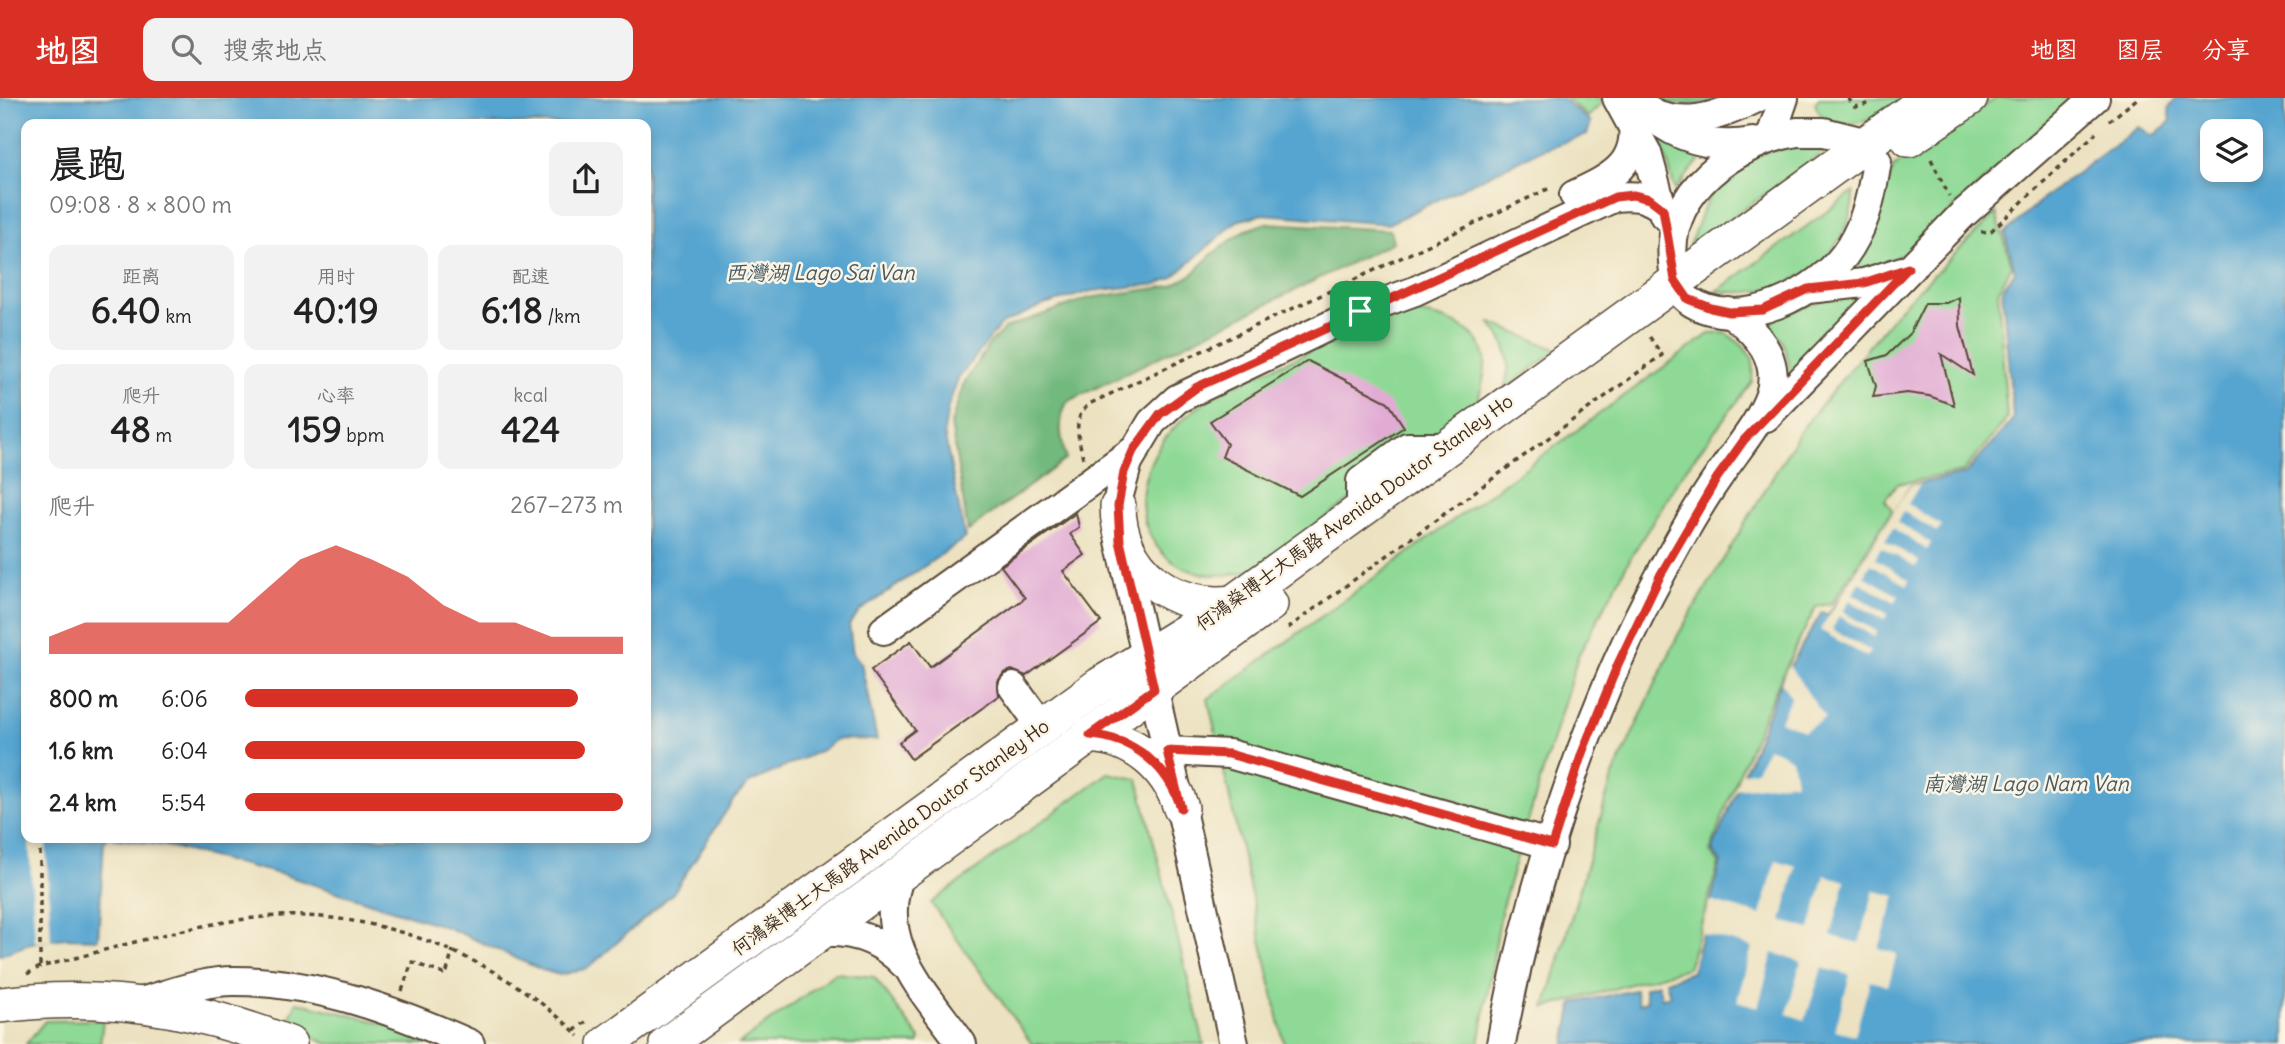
<!DOCTYPE html>
<html lang="zh">
<meta charset="utf-8">
<style>
body{margin:0;font-family:Delius,"LXGW WenKai TC",sans-serif;background:#f2f2f2;color:#222;height:100vh;display:flex;flex-direction:column;font-size:26px;white-space:nowrap}
*{box-sizing:border-box;margin:0}
p{font-size:23px;color:#767676}
.icon{flex:none;width:38px;height:38px;fill:none;stroke:currentColor;stroke-width:2;stroke-linecap:round;stroke-linejoin:round}
.map{position:relative;flex:1;overflow:hidden}
.panel{position:absolute;left:21px;top:21px;width:630px;height:724px;display:flex;flex-direction:column;background:#fff;border-radius:14px;box-shadow:0 4px 10px #0003}
.panel>*{flex:none}
.tools{position:absolute;left:2200px;top:21px;display:grid;gap:14px}
.tools a{display:grid;place-items:center;width:63px;height:63px;border-radius:14px;background:#fff;box-shadow:0 4px 10px #0003;font-size:35px}
.pin{position:absolute;display:grid;place-items:center;width:60px;height:60px;color:#fff;margin:-30px;border-radius:14px;box-shadow:0 4px 10px #0006}
.round{display:grid;place-items:center;flex:none;width:74px;height:74px;border-radius:14px;background:#f2f2f2}
.head{display:flex;align-items:center;justify-content:space-between;height:119px;padding:0 28px}
h1{font-size:38px;font-weight:700;line-height:52px}
.figures{display:grid;grid-template-columns:repeat(3,1fr);gap:10px;height:119px;padding:7px 28px}
.figures div{display:grid;align-content:center;border-radius:14px;background:#f2f2f2;text-align:center}
.figures b{font-size:35px;font-weight:700}
.figures small{font-size:19px;font-weight:400}
.figures p{font-size:19px}
.chart{height:196px;padding:14px 28px}
.chart p{display:flex;justify-content:space-between}
.chart svg{width:100%;height:126px;margin-top:7px;fill:#d93025;opacity:.7}
ul{padding:0 28px;list-style:none;font-size:23px}
li{display:grid;grid-template-columns:112px 84px 1fr;align-items:center;height:52px}
li i{height:18px;border-radius:9px;background:#d93025}
header{display:flex;align-items:center;gap:42px;box-sizing:border-box;height:98px;padding:0 35px;background:#d93025;color:#fff}
header strong{font-size:33px}
nav{display:flex;gap:38px;margin-inline-start:auto;font-size:24px}
.search{width:490px;height:63px;background:#f2f2f2;display:flex;align-items:center;gap:18px;box-sizing:border-box;padding:0 24px;border-radius:14px;color:#767676;font-size:26px}
.map>svg:first-child{display:block}
.green{fill:#8ed995;stroke:#64825a;stroke-width:2}
.forest{fill:#72b97e;stroke:#56724e;stroke-width:2}
.water{fill:#57a5d0;stroke:#496877;stroke-width:2;fill-rule:evenodd}
.pier{fill:#ece2c1}
.building{fill:#e1abd4}
.lines{fill:none;stroke-linecap:round;stroke-linejoin:round}
.minor-casing{stroke:#564636;stroke-width:32}
.major-casing{stroke:#564636;stroke-width:38}
.path{stroke:#564636;stroke-width:3.5;stroke-dasharray:5 5;stroke-linecap:butt}
.minor{stroke:#fff;stroke-width:28}
.major{stroke:#fff;stroke-width:35}
.route-casing{stroke:#fff;stroke-width:14}
.route{stroke:#d93025;stroke-width:9}
.labels{text-anchor:middle;stroke-width:5;stroke-linejoin:round;paint-order:stroke}
.street-label{font-size:19px;fill:#3b2a1e;stroke:#fcf5e5}
.water-label{font-size:21px;font-style:italic;fill:#465b65;stroke:#fcf5e5}
</style>
<header>
<strong>地图</strong>
<div class="search"><svg class="icon" aria-label="search" viewBox="0 0 24 24"><circle cx="10" cy="10" r="6"/><path d="M15 15l6 6"/></svg>搜索地点</div>
<nav><a>地图</a><a>图层</a><a>分享</a></nav>
</header>
<div class="map">
<svg width="2285" height="946" viewBox="0 0 2285 946">
<rect width="100%" height="100%" fill="#fcf5e5"/>
<filter id="ink" filterUnits="userSpaceOnUse"><feTurbulence type="fractalNoise" baseFrequency=".0143" numOctaves="2"/><feDisplacementMap in="SourceGraphic" scale="14" xChannelSelector="R" yChannelSelector="G"/><feConvolveMatrix kernelMatrix="1 2 1 2 8 2 1 2 1" color-interpolation-filters="sRGB"/></filter>
<filter id="wash" filterUnits="userSpaceOnUse"><feTurbulence type="fractalNoise" baseFrequency=".00686" numOctaves="4" result="noise"/><feDisplacementMap in="SourceGraphic" scale="28" xChannelSelector="R" yChannelSelector="G"/><feGaussianBlur stdDeviation="1.57" result="paint"/><feColorMatrix in="noise" values="0 0 0 0 0 0 0 0 0 0 0 0 0 0 0 0 0 1.4 0 .05"/><feComposite in="paint" operator="in"/></filter>
<g filter="url(#wash)">
<rect width="100%" height="100%" fill="#ece2c1"/>
<g class="green">
<path d="M1566,0h41l-19,19z"/>
<path d="M1819,0h96c-22,13 -87,49 -100,5z"/>
<path d="M1997,0h76l-167,155 -23,11 -37,8 26,-32 21,-71 30,-26z"/>
<path d="M1660,38l47,15 -32,39z"/>
<path d="M1787,49l38,4 -136,97c9,-31 25,-70 55,-87 12,-7 29,-10 43,-14z"/>
<path d="M1854,94c-5,71 -70,108 -137,99z"/>
<path d="M1996,115l16,53 -14,25 9,128 -44,53 -67,12 -11,16 7,10 -60,93 -16,4c-41,80 -77,160 -106,245l9,11 -31,105 -143,40 67,-230 66,-143 123,-205 99,-122z"/>
<path d="M1847,194h23l-78,87c-6,-26 -5,-41 -29,-58z"/>
<path d="M1421,216c25,4 61,15 64,46 2,14 -7,36 -9,50l-223,160c-98,28 -146,-67 -81,-140 36,-40 96,-59 143,-81 21,-10 42,-23 63,-30 13,-4 29,-3 43,-5z"/>
<path d="M1489,224l69,28 -54,39c9,-28 4,-46 -15,-67z"/>
<path d="M1726,235l16,12 11,14 -1,23 -70,92 -51,83 -53,99 -76,251 -23,137h-195l-76,-345 501,-365z"/>
<path d="M1108,675l30,6 66,265h-172l-101,-141z"/>
<path d="M835,875l39,4 46,62 -2,5h-179z"/>
<path d="M297,904l114,28 28,14h-111l-42,-19z"/>
<path d="M103,922l-3,24h-74l19,-23z"/>
</g>
<g class="forest">
<path d="M1648,0h71c-27,11 -44,8 -71,0z"/>
<path d="M1266,125l124,7 3,12 -326,160c-10,20 -6,36 -1,57l-98,72 -17,-107 12,-39 27,-42 15,-15 84,-30 82,-12 22,-12 18,-19 33,-24z"/>
</g>
<g class="water">
<path d="M0,0h1561l30,24 -4,13 -42,13 -157,76 -125,-10 -26,7 -65,57 -15,6 -65,7 -48,14 -43,19 -43,55 -10,28 -4,25 21,106 -105,73 -11,14 4,29 8,9 16,77 -40,-1 -15,11 -73,33 -15,16 -61,94 -85,75 -28,7 -18,-5 -93,-42 -165,-53 -113,-28 -60,-9h535v-714h-620v714h82l-4,4 -6,97 -34,-1 -29,4 -35,13z"/>
<path d="M2176,0h109v946h-720l8,-41 62,-13 4,14 8,-3 -3,-13 14,-4 4,14 8,-2 -4,-15 26,-9 29,-110 -9,-11 69,-169 41,-70 6,3 83,-130 54,-11 45,-51 3,-5 -11,-129 13,-17 -10,-39 41,-37 93,-69 14,9 18,-15 -2,-13zM2212,33h38v39h-38z"/>
</g>
<g class="pier">
<path d="M1920,386l-12,20 34,22 -5,6 -34,-21 -6,11 34,21 -4,7 -34,-22 -8,13 34,20 -4,6 -34,-20 -6,11 34,22 -2,5 -36,-21 -7,12 35,20 -4,6 -35,-20 -7,12 35,20 -4,6 -35,-20 -6,12 34,20 -3,5 -35,-21 -7,13 38,22 -3,6 -47,-27 79,-128 12,-17z"/>
<path d="M1789,567l36,53 -21,13 -24,-10 11,-24 -10,-15z"/>
<path d="M1768,649l24,12 4,23 -61,7 7,-16 14,-3z"/>
<path d="M29,741l17,1 5,101 -16,1z"/>
<path d="M1776,762l20,6 -14,55 28,8 15,-54 20,6 -14,55 28,7 15,-52 22,5 -17,52 18,6 -9,32 -18,-5 -15,54 -20,-5 15,-55 -28,-7 -17,52 -18,-6 14,-53 -28,-8 -15,54 -21,-6 15,-54 -51,-14 9,-32 51,14z"/>
</g>
<g id="blocks">
<g class="building">
<path d="M1959,199l1,29 13,49 -32,-21 13,51 -25,-9 -22,-3 -34,4 3,-11 -8,-25 19,-6 23,-22 15,-30h21z"/>
<path d="M1308,263l80,41 16,25 -104,69 -78,-39 5,-13 -17,-23z"/>
<path d="M1076,415l3,14 -9,7 15,21 -22,16 38,51 -75,54 -14,-6 -8,3 -6,8 1,15 -88,63 -12,-17 16,-12 -44,-60 40,-29 19,26 95,-69 -24,-32z"/>
</g>
</g>
</g>
<g filter="url(#ink)">
<use href="#blocks" fill-opacity="0" stroke="#564636" stroke-width="2"/>
<g class="lines">
<g class="minor-casing">
<g id="minor">
<path d="M1617,0l30,55 17,62"/>
<path d="M1626,0c47,34 84,23 131,0"/>
<path d="M1662,26c27,18 59,24 91,18"/>
<path d="M1797,34h27l40,10 13,19c-5,31 -10,59 -27,86 -28,46 -111,88 -162,53 -12,-9 -14,-25 -15,-38 -8,-70 63,-120 124,-130z"/>
<path d="M1771,38l13,-38"/>
<path d="M1574,97c34,-16 64,-29 59,-71"/>
<path d="M1808,191l56,-6 38,-12"/>
<path d="M1766,319l196,-202 133,-117"/>
<path d="M1361,411v-28l46,-34h39"/>
<path d="M884,532l249,-179"/>
<path d="M1013,589l29,40"/>
<path d="M1167,653l62,3 323,91"/>
<path d="M901,775c-29,68 24,119 61,171"/>
<path d="M821,834c33,-2 61,9 83,32"/>
<path d="M140,904c30,-8 62,-21 94,-21 82,0 162,30 236,63"/>
<path d="M1234,946l-114,-503 -1,-46 9,-33 24,-40 25,-23 183,-88 55,-20 200,-94c20,-2 32,-1 48,12"/>
<path d="M1501,946c28,-155 85,-334 161,-472 17,-32 36,-66 57,-96 17,-26 40,-51 51,-81 11,-36 -13,-63 -41,-83"/>
</g>
</g>
<g class="major-casing">
<g id="major">
<path d="M1909,41l61,-41"/>
<path d="M1118,408c0,62 54,105 114,97"/>
<path d="M1090,637c43,3 78,31 91,73"/>
<path d="M0,907c101,-13 195,1 289,39"/>
<path d="M606,946l494,-359 137,-85 692,-502"/>
<path d="M667,946l603,-440"/>
</g>
</g>
<g class="path">
<path d="M1848,0l7,9 17,-4"/>
<path d="M2109,23l29,-23"/>
<path d="M1931,61l18,37"/>
<path d="M1981,134l10,-1 105,-98"/>
<path d="M1083,360c-4,-20 -12,-39 6,-54l463,-217"/>
<path d="M1288,530l374,-273 -13,-19"/>
<path d="M40,753v116"/>
<path d="M27,876l13,-7c73,-18 148,-43 224,-50 112,-10 236,41 315,119"/>
<path d="M402,893l10,-29 34,13 7,-25"/>
<path d="M574,933l13,-10"/>
</g>
<use href="#minor" class="minor"/>
<use href="#major" class="major"/>
</g>
</g>
<g class="lines" filter="url(#ink)">
<g class="route-casing">
<path id="route" d="M1633,97l17,4 13,10 12,71 13,19 23,9 18,4 34,-2 45,-21 56,-6 44,-15 -164,172 -27,38 -56,96 -43,90 -36,89 -30,92 -323,-91 -62,-3 14,57c-13,-42 -47,-70 -91,-73l64,-46 -34,-148 -2,-35 6,-34 9,-21 27,-37 37,-27 418,-190z"/>
</g>
<use href="#route" class="route"/>
</g>
<g class="labels">
<g class="street-label">
<text transform="translate(1354 414) rotate(-36)" y="7">何鴻燊博士大馬路 Avenida Doutor Stanley Ho</text>
<text transform="translate(890 739) rotate(-36)" y="7">何鴻燊博士大馬路 Avenida Doutor Stanley Ho</text>
</g>
<g class="water-label">
<text x="820" y="182">西灣湖 Lago Sai Van</text>
<text x="2026" y="693">南灣湖 Lago Nam Van</text>
</g>
</g>
</svg>
<div class="tools">
<a><svg class="icon" aria-label="layers" viewBox="0 0 24 24"><path d="M12 4l9 5-9 5-9-5zM3 14l9 5 9-5"/></svg></a>
</div>
<div class="pin" style="left:1360px;top:213px;background:#1e9e55"><svg class="icon" aria-label="arrive" viewBox="0 0 24 24"><path d="M6 21V4h12l-3 4 3 4H6"/></svg></div>
<section class="panel">
<div class="head"><div><h1>晨跑</h1><p>09:08 · 8 × 800 m</p></div><a class="round"><svg class="icon" aria-label="share" viewBox="0 0 24 24"><path d="M12 15V3M7 8l5-5 5 5M5 13v7h14v-7"/></svg></a></div>
<div class="figures">
<div><p>距离</p><b>6.40<small> km</small></b></div>
<div><p>用时</p><b>40:19</b></div>
<div><p>配速</p><b>6:18<small> /km</small></b></div>
</div>
<div class="figures">
<div><p>爬升</p><b>48<small> m</small></b></div>
<div><p>心率</p><b>159<small> bpm</small></b></div>
<div><p>kcal</p><b>424</b></div>
</div>
<div class="chart"><p><span>爬升</span>267–273 m</p>
<svg viewBox="0 0 160 44" preserveAspectRatio="none"><path d="M0 44V38L10 33L20 33L30 33L40 33L50 33L60 22L70 11L80 6L90 11L100 17L110 27L120 33L130 33L140 38L150 38L160 38V44z"/></svg>
</div>
<ul>
<li><b>800 m</b>6:06<i style="width:88%"></i></li>
<li><b>1.6 km</b>6:04<i style="width:90%"></i></li>
<li><b>2.4 km</b>5:54<i style="width:100%"></i></li>
</ul>
</section>
</div>
